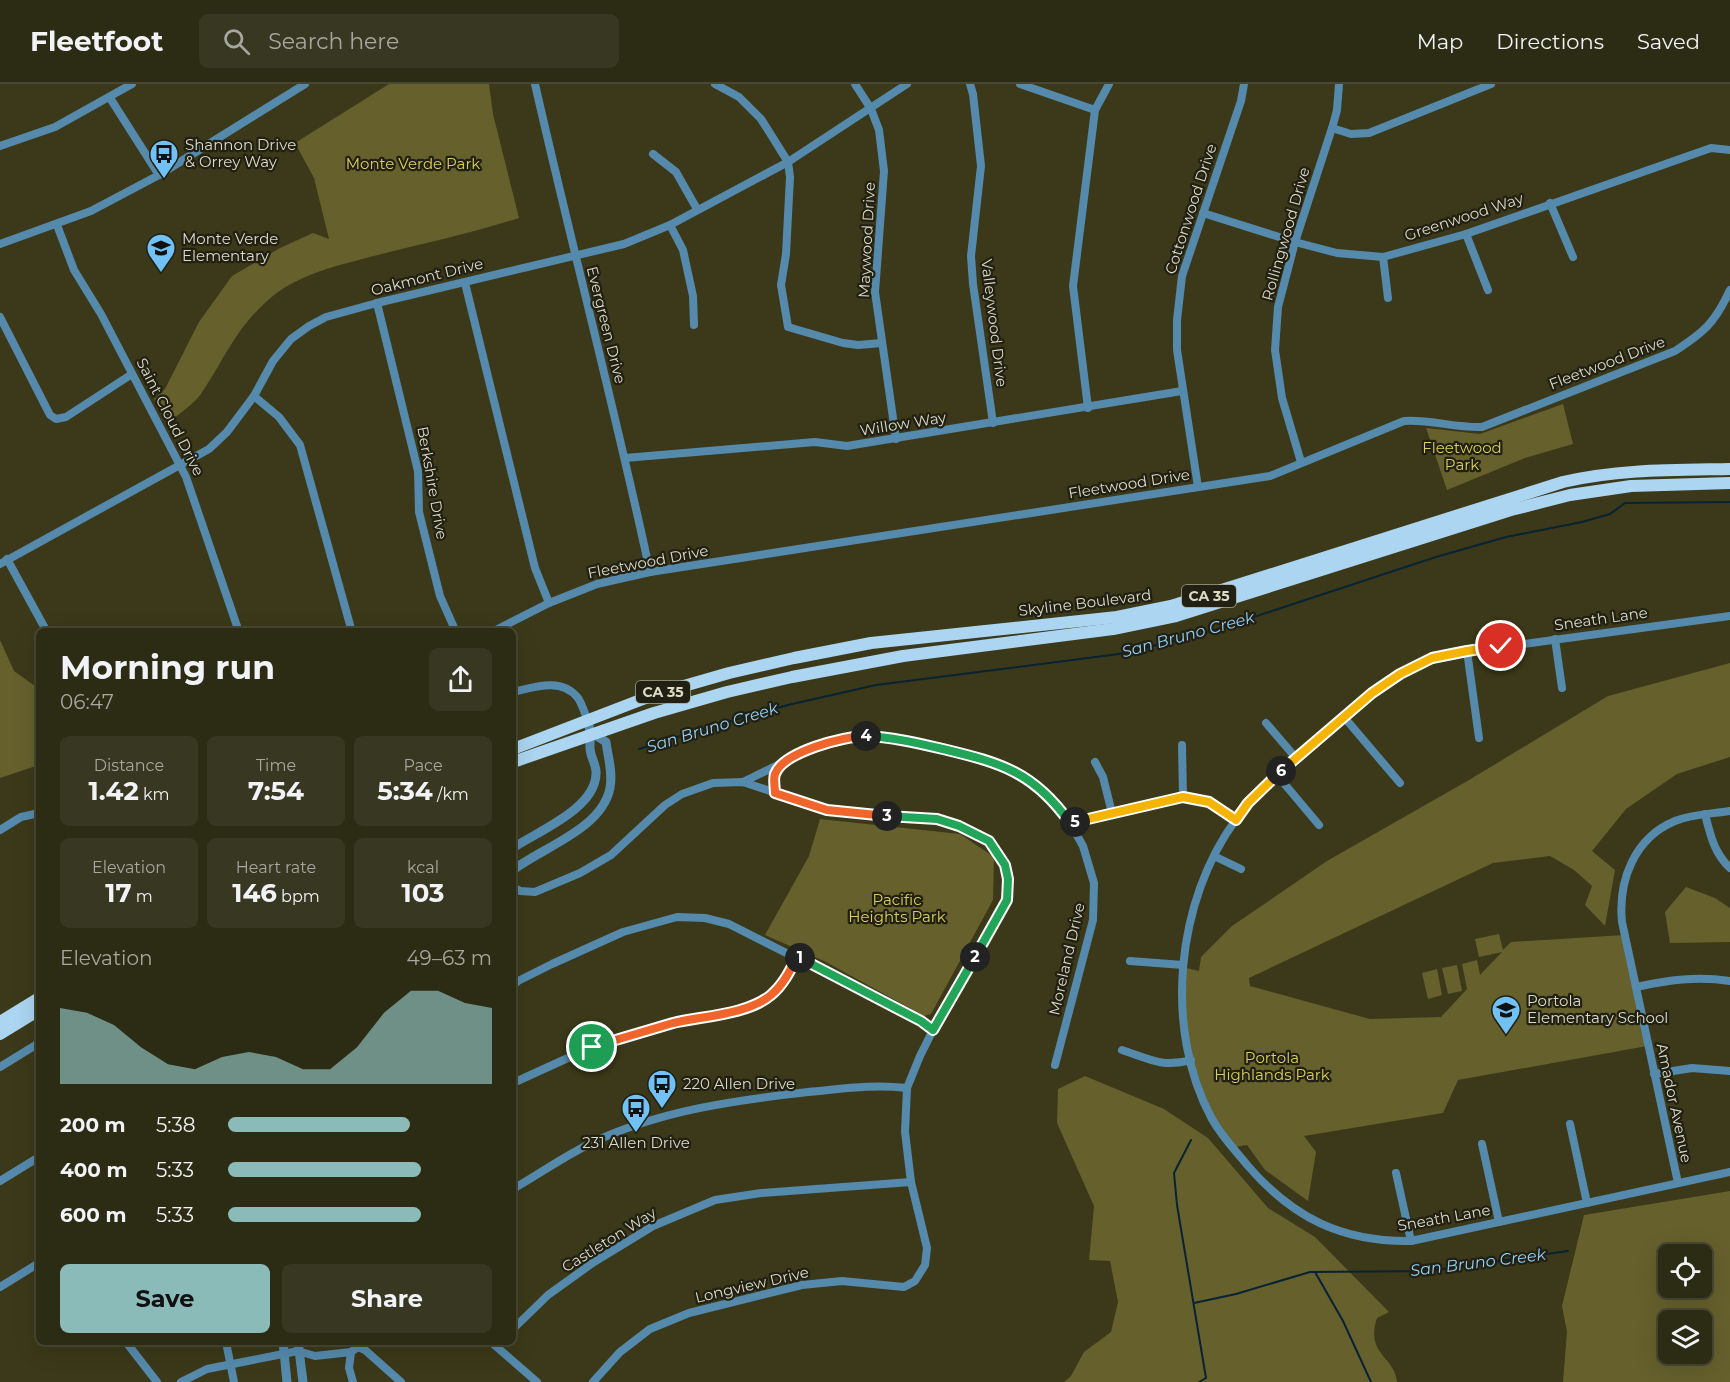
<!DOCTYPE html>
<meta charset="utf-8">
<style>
body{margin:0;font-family:Montserrat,sans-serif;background:#383721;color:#f1f3f6;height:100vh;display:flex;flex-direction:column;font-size:22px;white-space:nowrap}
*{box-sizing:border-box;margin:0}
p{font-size:20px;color:#a6a7a0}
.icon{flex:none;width:33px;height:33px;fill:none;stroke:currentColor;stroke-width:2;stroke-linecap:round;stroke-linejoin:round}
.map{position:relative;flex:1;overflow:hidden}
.details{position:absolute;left:36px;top:544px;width:480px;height:717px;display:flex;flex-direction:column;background:#2c2b13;border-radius:9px;box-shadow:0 6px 24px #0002,0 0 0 2px #484733}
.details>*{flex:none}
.tools{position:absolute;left:1658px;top:1160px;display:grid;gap:12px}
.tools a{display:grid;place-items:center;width:54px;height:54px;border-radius:9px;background:#2c2b13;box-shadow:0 6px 24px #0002,0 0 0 2px #484733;font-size:30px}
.pin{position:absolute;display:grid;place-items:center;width:51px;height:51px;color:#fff;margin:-26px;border:3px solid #fff;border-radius:50%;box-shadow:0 2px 6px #0007}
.km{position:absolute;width:30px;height:30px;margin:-15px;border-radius:50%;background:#222;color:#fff;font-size:16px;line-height:30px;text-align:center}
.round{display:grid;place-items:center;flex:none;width:63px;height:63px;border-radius:9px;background:#383721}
.summary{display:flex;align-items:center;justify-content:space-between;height:102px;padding:0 24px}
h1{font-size:33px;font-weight:700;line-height:45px}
.stats{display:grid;grid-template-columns:repeat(3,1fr);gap:9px;height:102px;padding:6px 24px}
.stats div{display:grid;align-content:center;border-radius:9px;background:#383721;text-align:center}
.stats b{font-size:26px;font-weight:700}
.stats small{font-size:16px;font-weight:400}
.stats p{font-size:16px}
.chart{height:168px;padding:12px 24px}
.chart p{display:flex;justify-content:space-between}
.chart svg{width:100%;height:108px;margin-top:6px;fill:#8bbbb9;opacity:.7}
.primary-button{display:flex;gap:12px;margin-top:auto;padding:12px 24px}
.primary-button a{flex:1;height:69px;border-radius:9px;background:#8bbbb9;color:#111;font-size:24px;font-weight:700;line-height:69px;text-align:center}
.primary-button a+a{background:#383721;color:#f1f3f6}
ul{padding:0 24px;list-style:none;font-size:20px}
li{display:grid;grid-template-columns:96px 72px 1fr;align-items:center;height:45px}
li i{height:15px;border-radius:8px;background:#8bbbb9}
header{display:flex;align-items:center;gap:36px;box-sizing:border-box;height:84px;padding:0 30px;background:#2c2b13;border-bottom:2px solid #484733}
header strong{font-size:28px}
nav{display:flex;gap:33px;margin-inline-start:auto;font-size:21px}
.search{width:420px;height:54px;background:#383721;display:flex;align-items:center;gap:15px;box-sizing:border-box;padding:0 21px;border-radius:9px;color:#a6a7a0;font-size:22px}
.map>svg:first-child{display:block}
.green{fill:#65602c;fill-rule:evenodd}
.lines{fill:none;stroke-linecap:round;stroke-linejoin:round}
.stream{stroke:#082333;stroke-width:2}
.minor{stroke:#558aac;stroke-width:8}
.tertiary{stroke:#558aac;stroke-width:9}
.primary{stroke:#acd5f1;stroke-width:12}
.split-1-casing{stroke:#fff;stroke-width:12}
.split-2-casing{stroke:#fff;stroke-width:12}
.split-3-casing{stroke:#fff;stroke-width:12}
.split-4-casing{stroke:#fff;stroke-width:12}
.split-5-casing{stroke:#fff;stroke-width:12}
.split-6-casing{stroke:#fff;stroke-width:12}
.split-7-casing{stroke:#fff;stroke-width:12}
.split-1{stroke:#f0652b;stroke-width:8}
.split-2{stroke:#22a559;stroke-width:8}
.split-3{stroke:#22a559;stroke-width:8}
.split-4{stroke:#f0652b;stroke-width:8}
.split-5{stroke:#22a559;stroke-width:8}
.split-6{stroke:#f5b400;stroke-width:8}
.split-7{stroke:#f5b400;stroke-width:8}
.labels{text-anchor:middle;stroke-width:4.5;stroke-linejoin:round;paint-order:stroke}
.shield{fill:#212012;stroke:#a4a391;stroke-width:1.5}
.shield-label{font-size:14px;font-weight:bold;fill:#dcdbc8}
.poi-label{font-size:15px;fill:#dcdbc8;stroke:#212012;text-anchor:start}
.park-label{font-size:15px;fill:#dbd159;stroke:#212012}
.street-label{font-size:15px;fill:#dcdbc8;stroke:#212012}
.water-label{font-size:16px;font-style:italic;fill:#93d0f9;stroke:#212012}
</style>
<header>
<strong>Fleetfoot</strong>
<div class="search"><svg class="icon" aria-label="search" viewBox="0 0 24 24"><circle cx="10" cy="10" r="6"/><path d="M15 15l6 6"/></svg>Search here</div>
<nav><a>Map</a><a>Directions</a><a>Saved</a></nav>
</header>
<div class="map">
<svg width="1730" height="1298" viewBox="0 0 1730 1298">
<rect width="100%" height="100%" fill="#3b3919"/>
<g class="green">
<path d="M389,0h100l4,30 26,104c-46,15 -94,25 -141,37 -39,10 -82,19 -112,47 -32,29 -42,58 -65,92 -8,11 -24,21 -34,30l-13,-25 11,-10 34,-67 33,-46 48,-28 33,-15 16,6 -15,-61 -19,-35z"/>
<path d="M1563,320l10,40 -48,14 -78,32 -21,-62 54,6z"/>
<path d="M0,556l14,31 25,18v76l-39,13z"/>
<path d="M1730,579v94l-53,17 -51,35 -34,42 23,19 -10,56 -20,-21 7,-19 -18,-16 -24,-14 -57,7 -244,115 1,8 120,33 71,-2 26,-28 -5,-25 15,-4 3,15 22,-23 -23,5 -4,-18 24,-5 4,16 8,-8 113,-7 23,111 -189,34 -15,33 -139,23 12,16 -8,49 -43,-31 -18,-25 -18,3 -6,-9 -33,-79 -8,-93 17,4 2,-14 31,-31 95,-65 142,-81 139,-84z"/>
<path d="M820,735l140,15 34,23 -1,43 -62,114 -7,2 -98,-54 -61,-27 44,-79z"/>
<path d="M1686,803l29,11 15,10v34l-60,1 -5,-31z"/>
<path d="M1457,881l5,26 -14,3 -6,-26z"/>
<path d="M1437,885l5,26 -14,4 -6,-26z"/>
<path d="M1085,992l79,33 44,29 60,70 47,29 74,75 -12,6c-12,37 18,38 20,64h-333l7,-6 13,-24 27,-20 7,-30 -8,-41 -21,-1 5,-54 -37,-83 1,-34z"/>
<path d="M1730,1107v191h-167l4,-50 -5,-26 22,-91zM1668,1170h33v33h-33zM1668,1236h33v33h-33z"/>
</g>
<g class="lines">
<g class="stream">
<path d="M639,665l57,-18 92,-26 88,-20 243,-31 83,-20 234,-77 70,-20 76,-15 28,-8 15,-11 105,-1"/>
<path d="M1191,1056l-17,33 3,32 29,173 -7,4"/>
<path d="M1315,1188l28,49 28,61"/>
<path d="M1194,1219l42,-9 74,-22 119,-1 139,-20"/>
</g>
<g class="minor">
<path d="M535,0c37,163 80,325 115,488"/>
<path d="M715,0l24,13 22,22 27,43 2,15 -4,77 -5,31 7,42 55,16 15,2 24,-2"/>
<path d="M855,0l16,25 8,21 5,41 -9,121 21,147"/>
<path d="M970,0l3,10 8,72 -10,90 2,28 20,139"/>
<path d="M1020,0l75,26"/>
<path d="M110,14l49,77"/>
<path d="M1332,44l19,6 18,-1 122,-49"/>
<path d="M0,62l55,-19 77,-43"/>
<path d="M653,70l23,18 21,37"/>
<path d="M1550,119l23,54"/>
<path d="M1203,129l92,29 42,11 46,4 83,-23 245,-86 19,2"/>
<path d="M57,141l17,45 27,44 85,163 53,155"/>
<path d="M670,141l13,25 10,46 1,29"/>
<path d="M1466,150l22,56"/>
<path d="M0,160l91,-33 68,-36 146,-91"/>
<path d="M1383,173l5,41"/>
<path d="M465,199l70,285 14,35"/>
<path d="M377,219l41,168 1,41 21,84 16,36"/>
<path d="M0,233l50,98 6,4 10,-2 66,-43"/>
<path d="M254,312l25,21 21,28 52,187"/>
<path d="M1088,324l-15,-122 22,-176 14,-26"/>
<path d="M625,374l190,-16 32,4 335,-55"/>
<path d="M1301,378l-19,-64 -7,-48 3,-43 17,-65 38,-117 4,-15 2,-26"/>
<path d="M1198,403l-21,-137v-30l5,-44 59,-175 3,-17"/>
<path d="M7,475l40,73"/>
<path d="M0,480l209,-115 18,-17 27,-36 19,-35 18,-22 18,-13 17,-9 51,-14 247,-59 46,-19 118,-63 119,-78"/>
<path d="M1730,532l-280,38c-51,14 -82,43 -122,76 -32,27 -66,54 -91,88 -61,82 -74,211 -25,301 10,18 24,32 36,47 45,52 94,76 163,75l319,-69"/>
<path d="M492,548l57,-29 48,-19 53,-12 620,-96 134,-55c26,-2 51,7 78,6l193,-76c29,-19 40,-28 55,-61"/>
<path d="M1555,555l7,49"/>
<path d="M1467,567l12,87"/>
<path d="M513,608c21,-5 49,-15 65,6 4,6 7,16 10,23"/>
<path d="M1344,633l56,66"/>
<path d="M1266,639l30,35"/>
<path d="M1182,661l1,52"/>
<path d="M1095,678l8,15 9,36"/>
<path d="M1277,691l42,50"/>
<path d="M743,698l84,-41 35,-5 42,4 78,19 34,13 30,22 24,29 13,23 11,37 -1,37 -38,145"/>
<path d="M775,709v-20l6,-9"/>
<path d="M1705,730c5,20 9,39 25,54"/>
<path d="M1070,739l113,-26 26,5 27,18"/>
<path d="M0,746l21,-13 18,-4"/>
<path d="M1214,772l27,13"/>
<path d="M513,803l7,4 15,1 45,-19 31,-18 54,-50 17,-11 31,-11 30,-1 84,28 110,10 22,6 30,15 16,24 3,14 -1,20 -74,131 -13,26 -13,32 -2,44 6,50 16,66 -2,17 -10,16 -11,6 -62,-6 -40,4 -113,28 -39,16 -30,23 -27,30"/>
<path d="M1130,877l53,4"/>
<path d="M513,902l5,-5 34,-17 71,-32 54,-15 28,1 24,6 192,97 12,9"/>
<path d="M1636,903c32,-7 61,-11 94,-6"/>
<path d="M1122,966c27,9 40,18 69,10"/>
<path d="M0,983l39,-24"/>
<path d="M1654,990l38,-6 38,3"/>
<path d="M513,999l79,-36 83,-24 50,-10 25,-7 20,-10 17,-19 10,-20"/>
<path d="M1570,1040l17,79"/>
<path d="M1482,1060l17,78"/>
<path d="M1396,1089l15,68"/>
<path d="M0,1097l39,-24"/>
<path d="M1678,1099l-56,-261c-4,-41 12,-84 53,-101 17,-7 36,-7 55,-10"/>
<path d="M513,1105c28,-16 57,-37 87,-50 65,-29 137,-39 208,-47 34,-3 64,-8 99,-4"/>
<path d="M0,1203l39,-24"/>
<path d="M513,1245l35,-34 46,-33 59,-36 62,-26 46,-7 150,-11"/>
<path d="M126,1258l31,40"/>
<path d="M226,1258l8,40"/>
<path d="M491,1258l46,40"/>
<path d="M351,1268l-2,16 4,14"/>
<path d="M181,1298l26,-13 91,-18 17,5 36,-4 7,-5 7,3 36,32"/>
</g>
<g class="tertiary">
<path d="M513,764c25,-17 82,-39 83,-74 1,-9 -6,-17 -6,-26 0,-11 1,-16 -2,-27"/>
<path d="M513,786c30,-23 89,-41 97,-82 3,-15 -2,-31 -4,-46l-14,-9"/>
<path d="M283,1258l4,40"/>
<path d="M298,1258l5,40"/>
</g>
<g class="primary">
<path d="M513,665l143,-55 73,-21 65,-15 77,-15 246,-26 54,-11 392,-124c56,-13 111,-12 167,-13"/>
<path d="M513,678l141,-49 73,-21 65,-15 111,-21 210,-27 63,-13 335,-106 59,-15 61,-9 99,-3"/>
<path d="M0,938l39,-24"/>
<path d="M0,950l39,-24"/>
</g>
</g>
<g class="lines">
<g class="split-1-casing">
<path id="split-1" d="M592,963c27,-8 54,-16 81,-24 29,-7 74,-8 98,-28 12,-10 19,-24 26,-38l3,1"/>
</g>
<g class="split-2-casing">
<path id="split-2" d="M800,874l121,63 12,9 42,-73"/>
</g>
<g class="split-3-casing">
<path id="split-3" d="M887,732l50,3 22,7 30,15 16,24 3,14 -1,21 -32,57"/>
</g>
<g class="split-4-casing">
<path id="split-4" d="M866,652c-22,0 -83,16 -91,38 -2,5 0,13 0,19l52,17 60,6"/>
</g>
<g class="split-5-casing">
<path id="split-5" d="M866,652c26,1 51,7 77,13 58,14 91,23 127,74l5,-1"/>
</g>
<g class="split-6-casing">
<path id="split-6" d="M1075,738l108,-25 26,5 27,18 12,-17 33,-32"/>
</g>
<g class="split-7-casing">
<path id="split-7" d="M1281,687l91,-78 28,-19 32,-16 35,-7 34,-5"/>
</g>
<use href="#split-1" class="split-1"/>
<use href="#split-2" class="split-2"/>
<use href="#split-3" class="split-3"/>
<use href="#split-4" class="split-4"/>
<use href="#split-5" class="split-5"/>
<use href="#split-6" class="split-6"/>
<use href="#split-7" class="split-7"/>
</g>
<defs>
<g id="bus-pin" transform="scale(1.5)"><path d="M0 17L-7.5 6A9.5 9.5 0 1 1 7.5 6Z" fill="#71c1f5" stroke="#212012"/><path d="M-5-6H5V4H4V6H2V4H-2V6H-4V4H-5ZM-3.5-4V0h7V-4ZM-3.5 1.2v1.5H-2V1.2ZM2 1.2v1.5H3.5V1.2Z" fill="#111"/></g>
<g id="school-pin" transform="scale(1.5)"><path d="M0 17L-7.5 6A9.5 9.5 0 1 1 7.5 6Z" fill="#71c1f5" stroke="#212012"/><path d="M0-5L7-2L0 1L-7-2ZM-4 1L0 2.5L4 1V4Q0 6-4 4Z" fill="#111"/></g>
</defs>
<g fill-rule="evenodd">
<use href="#bus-pin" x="164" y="70"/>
<use href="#school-pin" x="161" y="164"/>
<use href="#school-pin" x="1506" y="926"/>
<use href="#bus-pin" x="662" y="1000"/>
<use href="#bus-pin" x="636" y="1024"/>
</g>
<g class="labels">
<g class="shield">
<rect x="1182" y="501" width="54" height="22" rx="4.5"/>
<rect x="636" y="597" width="54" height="22" rx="4.5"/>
</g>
<g class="shield-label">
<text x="1209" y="517">CA 35</text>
<text x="663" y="613">CA 35</text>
</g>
<g class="poi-label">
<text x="185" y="66">Shannon Drive<tspan x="185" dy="17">&amp; Orrey Way</tspan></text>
<text x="182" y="160">Monte Verde<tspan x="182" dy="17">Elementary</tspan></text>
<text x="1527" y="922">Portola<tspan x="1527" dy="17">Elementary School</tspan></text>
<text x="683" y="1005">220 Allen Drive</text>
<text x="636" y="1064" text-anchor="middle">231 Allen Drive</text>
</g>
<g class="park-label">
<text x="413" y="85">Monte Verde Park</text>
<text x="1462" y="369">Fleetwood<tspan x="1462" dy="17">Park</tspan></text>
<text x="897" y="821">Pacific<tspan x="897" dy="17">Heights Park</tspan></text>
<text x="1272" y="979">Portola<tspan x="1272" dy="17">Highlands Park</tspan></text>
</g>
<g class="street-label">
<text transform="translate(1191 125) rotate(-72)" y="5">Cottonwood Drive</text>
<text transform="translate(1464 133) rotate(-18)" y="5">Greenwood Way</text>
<text transform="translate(1286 150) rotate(-74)" y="5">Rollingwood Drive</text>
<text transform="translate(867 156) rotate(-87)" y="5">Maywood Drive</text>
<text transform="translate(427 193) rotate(-14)" y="5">Oakmont Drive</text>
<text transform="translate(994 239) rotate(83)" y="5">Valleywood Drive</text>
<text transform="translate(606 241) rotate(76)" y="5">Evergreen Drive</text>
<text transform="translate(1607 279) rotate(-21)" y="5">Fleetwood Drive</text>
<text transform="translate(170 333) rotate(63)" y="5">Saint Cloud Drive</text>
<text transform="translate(903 340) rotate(-9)" y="5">Willow Way</text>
<text transform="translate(432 399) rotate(80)" y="5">Berkshire Drive</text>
<text transform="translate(1129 400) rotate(-9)" y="5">Fleetwood Drive</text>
<text transform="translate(648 478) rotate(-11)" y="5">Fleetwood Drive</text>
<text transform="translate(1085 519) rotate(-7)" y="5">Skyline Boulevard</text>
<text transform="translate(1601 535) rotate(-8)" y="5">Sneath Lane</text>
<text transform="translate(1067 875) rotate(-77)" y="5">Moreland Drive</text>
<text transform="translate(1674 1019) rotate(78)" y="5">Amador Avenue</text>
<text transform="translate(1444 1134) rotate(-10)" y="5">Sneath Lane</text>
<text transform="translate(609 1156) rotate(-32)" y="5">Castleton Way</text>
<text transform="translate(752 1201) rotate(-13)" y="5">Longview Drive</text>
</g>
<g class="water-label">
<text transform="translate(1188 550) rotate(-15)" y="6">San Bruno Creek</text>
<text transform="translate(712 643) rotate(-17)" y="6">San Bruno Creek</text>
<text transform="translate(1478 1178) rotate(-7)" y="6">San Bruno Creek</text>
</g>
</g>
</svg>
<div class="tools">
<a><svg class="icon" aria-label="locate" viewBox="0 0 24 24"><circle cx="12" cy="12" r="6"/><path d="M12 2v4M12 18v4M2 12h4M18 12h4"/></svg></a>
<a><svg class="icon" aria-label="layers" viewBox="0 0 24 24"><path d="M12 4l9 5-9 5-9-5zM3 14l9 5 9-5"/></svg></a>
</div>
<div class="pin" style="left:592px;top:963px;background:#1e9e55"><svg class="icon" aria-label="arrive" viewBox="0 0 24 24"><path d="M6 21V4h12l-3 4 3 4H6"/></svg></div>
<div class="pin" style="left:1501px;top:562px;background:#d93025"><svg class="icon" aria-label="check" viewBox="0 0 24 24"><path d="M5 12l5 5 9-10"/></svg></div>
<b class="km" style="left:800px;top:874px">1</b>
<b class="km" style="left:975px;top:873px">2</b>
<b class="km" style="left:887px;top:732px">3</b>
<b class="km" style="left:866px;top:652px">4</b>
<b class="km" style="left:1075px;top:738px">5</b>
<b class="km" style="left:1281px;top:687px">6</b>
<section class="details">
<div class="summary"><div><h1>Morning run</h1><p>06:47</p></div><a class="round"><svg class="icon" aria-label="share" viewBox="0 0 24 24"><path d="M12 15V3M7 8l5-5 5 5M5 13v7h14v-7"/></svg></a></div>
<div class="stats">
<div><p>Distance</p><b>1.42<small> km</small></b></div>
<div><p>Time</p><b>7:54</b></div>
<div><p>Pace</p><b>5:34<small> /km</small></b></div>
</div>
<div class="stats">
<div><p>Elevation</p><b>17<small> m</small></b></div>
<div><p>Heart rate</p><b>146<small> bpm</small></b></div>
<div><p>kcal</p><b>103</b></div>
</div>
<div class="chart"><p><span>Elevation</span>49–63 m</p>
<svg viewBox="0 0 160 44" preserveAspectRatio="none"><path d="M0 44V13L10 15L20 20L30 29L40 36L50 38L60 33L70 31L80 33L90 38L100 38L110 29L120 15L130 6L140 6L150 11L160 13V44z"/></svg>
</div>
<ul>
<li><b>200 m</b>5:38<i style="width:69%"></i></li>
<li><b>400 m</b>5:33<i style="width:73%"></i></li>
<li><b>600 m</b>5:33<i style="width:73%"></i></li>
</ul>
<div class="primary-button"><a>Save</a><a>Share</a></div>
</section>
</div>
